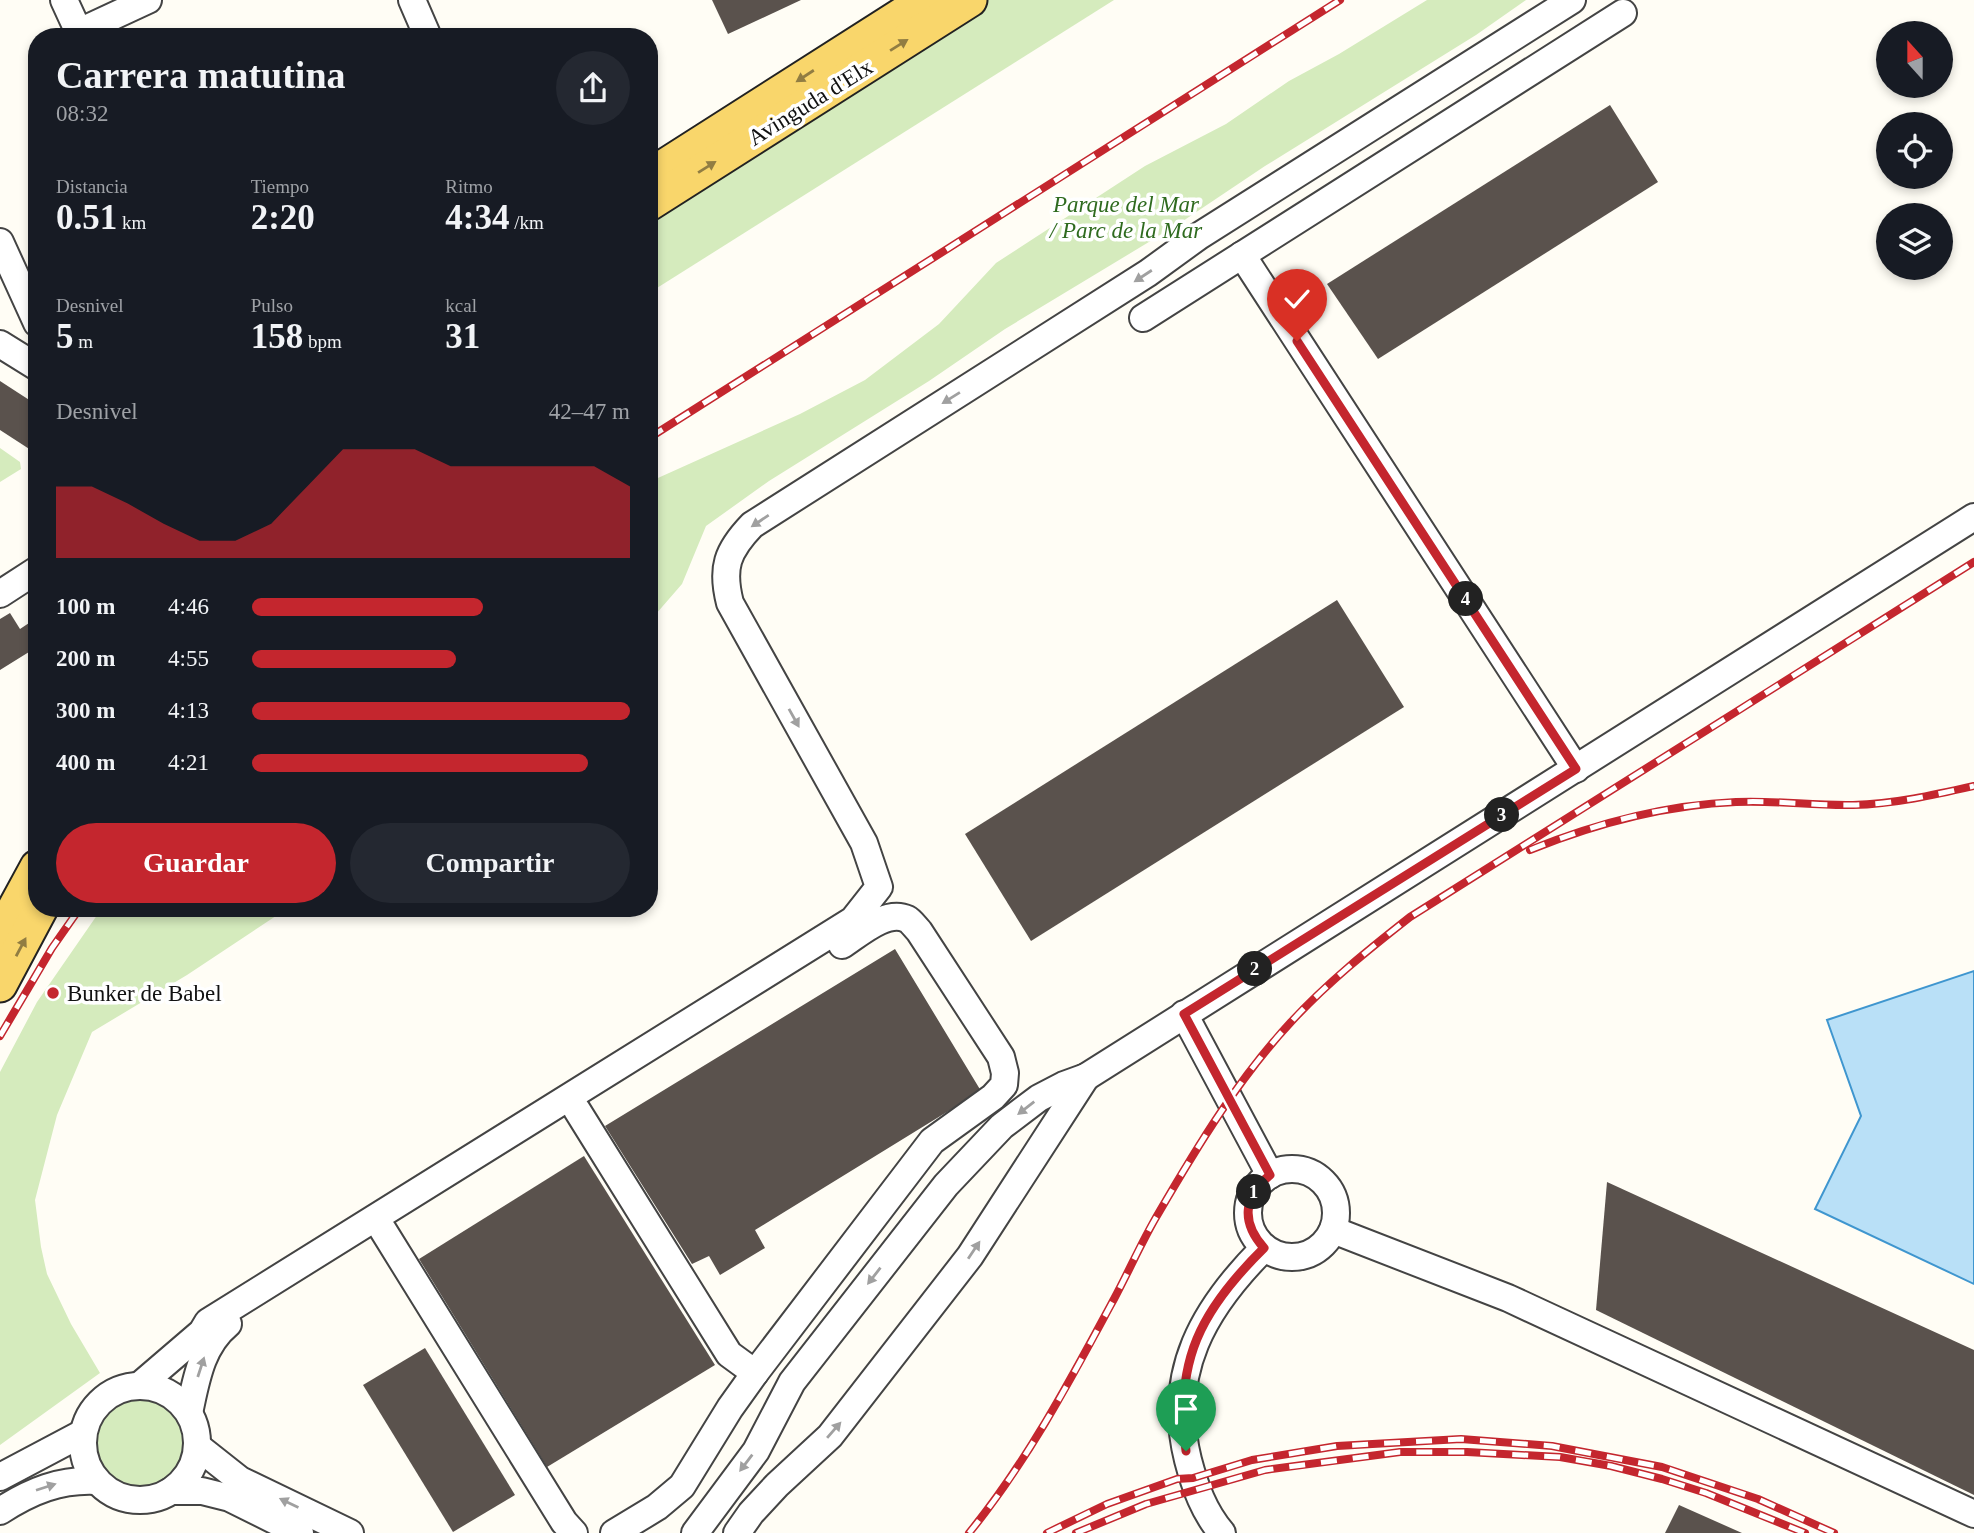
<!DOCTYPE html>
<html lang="es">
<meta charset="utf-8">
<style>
body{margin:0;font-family:Georgia,serif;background:#242831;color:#f1f3f6;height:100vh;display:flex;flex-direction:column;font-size:26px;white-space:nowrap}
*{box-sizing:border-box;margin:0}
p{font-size:23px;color:#9ea1a6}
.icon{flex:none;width:38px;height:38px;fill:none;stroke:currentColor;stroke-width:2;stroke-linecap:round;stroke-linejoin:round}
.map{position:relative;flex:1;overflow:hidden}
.drawer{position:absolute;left:28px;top:28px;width:630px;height:889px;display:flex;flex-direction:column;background:#171b24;border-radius:28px;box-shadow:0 4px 10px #0003}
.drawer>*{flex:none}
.needle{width:46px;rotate:339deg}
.tools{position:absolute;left:1876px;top:21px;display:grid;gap:14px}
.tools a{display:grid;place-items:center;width:77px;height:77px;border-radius:50%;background:#171b24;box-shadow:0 4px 10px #0003;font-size:35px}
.pin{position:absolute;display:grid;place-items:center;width:60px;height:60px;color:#fff;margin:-72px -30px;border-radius:50% 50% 50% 0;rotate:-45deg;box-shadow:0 0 7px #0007}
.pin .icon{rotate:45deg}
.km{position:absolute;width:35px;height:35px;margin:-18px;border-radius:50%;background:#222;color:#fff;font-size:19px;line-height:35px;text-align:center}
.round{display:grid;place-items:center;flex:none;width:74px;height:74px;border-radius:37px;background:#242831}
.overview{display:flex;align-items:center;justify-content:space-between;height:119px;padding:0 28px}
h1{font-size:38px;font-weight:800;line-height:52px}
.stats{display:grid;grid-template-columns:repeat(3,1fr);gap:10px;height:119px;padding:7px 28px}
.stats div{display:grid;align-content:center}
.stats b{font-size:35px;font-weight:800}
.stats small{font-size:19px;font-weight:400}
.stats p{font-size:19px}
.chart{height:196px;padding:14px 28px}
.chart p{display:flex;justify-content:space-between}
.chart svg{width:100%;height:126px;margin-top:7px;fill:#c4262e;opacity:.7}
.action{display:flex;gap:14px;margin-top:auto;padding:14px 28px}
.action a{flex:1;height:80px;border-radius:42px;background:#c4262e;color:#fff;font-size:28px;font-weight:800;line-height:80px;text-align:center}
.action a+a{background:#242831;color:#f1f3f6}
ul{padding:0 28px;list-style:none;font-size:23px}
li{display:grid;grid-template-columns:112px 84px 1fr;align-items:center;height:52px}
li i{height:18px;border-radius:9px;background:#c4262e}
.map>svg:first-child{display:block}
.green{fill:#d5ebbd}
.water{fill:#b9e0f7;stroke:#3f96cf;stroke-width:2}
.building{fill:#5a524d}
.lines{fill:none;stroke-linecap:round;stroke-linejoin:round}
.minor-casing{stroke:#444;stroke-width:30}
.major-casing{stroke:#222;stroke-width:37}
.minor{stroke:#fff;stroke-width:26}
.major{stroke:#f9d66b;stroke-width:33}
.rail-casing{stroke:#c4262e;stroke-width:8}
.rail{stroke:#fff;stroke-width:5;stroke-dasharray:16;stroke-linecap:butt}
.oneway{fill:#917d42}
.oneway2{fill:#a0a0a0}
.route-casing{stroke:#fff;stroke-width:14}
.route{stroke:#c4262e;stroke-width:9}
.poi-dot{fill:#c4262e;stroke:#fff;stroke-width:2.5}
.labels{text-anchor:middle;stroke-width:7;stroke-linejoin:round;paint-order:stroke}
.street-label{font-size:23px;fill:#111;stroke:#fff}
.park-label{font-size:23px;font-style:italic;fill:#2f6b1f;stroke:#fff}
.poi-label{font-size:23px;fill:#111;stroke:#fff;text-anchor:start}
</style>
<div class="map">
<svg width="1974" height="1533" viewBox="0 0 1974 1533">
<rect width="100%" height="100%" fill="#fffdf5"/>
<g class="green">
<path d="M988,0h126l-465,293v-77z"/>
<path d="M1427,0h99l-50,35 -211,131 -88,59 -172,104 -76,52 -160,100 -63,45 -24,58 -33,38v-140l151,-68 65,-34 74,-56 57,-61 149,-97 81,-42 63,-43 50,-27z"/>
<path d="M0,448l20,14 1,7 -21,13z"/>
<path d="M102,908h186l-101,67 -95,57 -35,83 -22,85 6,47 6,27 24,50 29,49 -100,72v-373l37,-70z"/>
<circle cx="141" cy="1443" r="46"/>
</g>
<path class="water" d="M1974,971v313l-159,-75 46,-93 -34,-96z"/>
<g class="building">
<path d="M712,0h89l-73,34z"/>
<path d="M1610,105l48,77 -280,177 -51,-75z"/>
<path d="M0,381l37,24v49l-37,-24z"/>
<path d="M1337,600l67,107 -373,234 -66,-107z"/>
<path d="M10,613l10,16 15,-10 2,28 -37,23v-51z"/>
<path d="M895,949l86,142 -226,139 10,18 -45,27 -11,-19 -17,8 -87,-138z"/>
<path d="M584,1156l131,209 -168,102 -128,-208z"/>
<path d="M1607,1182l367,168v145l-378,-185z"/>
<path d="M425,1348l90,147 -62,37 -90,-147z"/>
<path d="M1679,1505l63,28h-77z"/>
</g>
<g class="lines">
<g class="minor-casing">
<g id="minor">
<path d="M64,0l17,37"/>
<path d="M412,0l16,37"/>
<path d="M79,32l69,-32"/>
<path d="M0,242l37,81"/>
<path d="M1242,255l334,514"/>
<path d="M1143,318l480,-305"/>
<path d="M0,344l37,23"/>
<path d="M0,594l37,-24"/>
<path d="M1184,1014l86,161"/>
<path d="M577,1110l152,244 26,19"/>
<circle cx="1292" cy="1213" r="44"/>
<path d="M383,1230l181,292 10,11"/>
<path d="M1333,1230l175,68 466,216"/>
<circle cx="140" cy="1443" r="57"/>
<path d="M139,1386l63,-54 6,-10 645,-402 26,-33 -15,-44 -134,-240c-9,-35 -3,-52 22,-78l396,-252 51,-37 373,-236"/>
<path d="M189,1413c7,-32 12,-67 39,-89"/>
<path d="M197,1446l43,34 110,53"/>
<path d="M0,1477l83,-44"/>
<path d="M171,1491h31l28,7 70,35"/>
<path d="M0,1511c31,-20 60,-32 97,-30"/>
<path d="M614,1533l43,-26 25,-21 48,-78 25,-35 177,-232 61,-44 11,-12 1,-12 -4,-16 -82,-126c-4,-4 -8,-10 -12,-12 -21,-10 -49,16 -65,26"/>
<path d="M695,1533l61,-82 36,-69 154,-197 56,-59 37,-28 25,-13 22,-8 888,-560"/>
<path d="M737,1533l14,-20 26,-28 53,-49 140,-180 116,-179"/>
<path d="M1222,1533c-18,-21 -27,-46 -34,-73 -22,-88 16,-152 76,-212"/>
</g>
</g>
<g class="major-casing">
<g id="major">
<path d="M649,176l276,-176"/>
<path d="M649,204l321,-204"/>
<path d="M0,935l37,-68"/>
<path d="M0,985l41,-77"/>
</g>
</g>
<use href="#minor" class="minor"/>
<use href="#major" class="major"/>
<g class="rail-casing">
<g id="rail">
<path d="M649,438l691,-438"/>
<path d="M1530,850c67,-27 134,-45 206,-48 39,-2 78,4 117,3 41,-1 81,-10 121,-19"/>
<path d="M0,1036l52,-88 28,-40"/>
<path d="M969,1533c58,-71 102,-154 145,-234 15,-28 28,-58 44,-85 39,-67 80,-135 133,-192 36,-39 77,-72 119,-105l564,-355"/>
<path d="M1047,1533l60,-29 70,-25 16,-1 59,-18 85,-14 124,-7 91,7 110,21 96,32 76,34"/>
<path d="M1076,1533l70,-29 119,-34 135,-18h67l93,5 51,9 51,13 44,14 99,40"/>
</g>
</g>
<use href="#rail" class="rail"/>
</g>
<defs><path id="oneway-solid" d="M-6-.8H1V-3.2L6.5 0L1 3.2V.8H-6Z" transform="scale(1.75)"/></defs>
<g class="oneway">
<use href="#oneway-solid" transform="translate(899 45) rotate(-32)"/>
<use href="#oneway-solid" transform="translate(805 76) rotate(147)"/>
<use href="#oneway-solid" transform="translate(707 167) rotate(-32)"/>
<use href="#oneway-solid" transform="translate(21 947) rotate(-62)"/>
</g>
<g class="oneway2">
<use href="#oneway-solid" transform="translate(1143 276) rotate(147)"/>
<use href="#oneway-solid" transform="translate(951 398) rotate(148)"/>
<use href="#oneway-solid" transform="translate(760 521) rotate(146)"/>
<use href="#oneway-solid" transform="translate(794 718) rotate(61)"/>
<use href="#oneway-solid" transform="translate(1026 1108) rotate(142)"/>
<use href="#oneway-solid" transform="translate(974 1250) rotate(-56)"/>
<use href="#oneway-solid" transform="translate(874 1276) rotate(128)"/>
<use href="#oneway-solid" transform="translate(201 1367) rotate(-72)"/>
<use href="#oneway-solid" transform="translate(834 1430) rotate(-49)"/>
<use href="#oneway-solid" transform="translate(746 1463) rotate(127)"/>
<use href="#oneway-solid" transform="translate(46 1487) rotate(-18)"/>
<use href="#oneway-solid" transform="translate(289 1503) rotate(-154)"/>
</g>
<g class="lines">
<g class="route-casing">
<path id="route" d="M1186,1451c-12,-90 15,-141 78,-203 -23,-26 -21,-51 6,-73l-86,-161 392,-245 -279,-428"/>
</g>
<use href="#route" class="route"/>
</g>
<circle class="poi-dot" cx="53" cy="993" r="7"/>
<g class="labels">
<g class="street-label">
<text transform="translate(810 102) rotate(-32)" y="8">Avinguda d'Elx</text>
</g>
<g class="park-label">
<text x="1126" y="212">Parque del Mar<tspan x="1126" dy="26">/ Parc de la Mar</tspan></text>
</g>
<g class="poi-label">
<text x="67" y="1001">Bunker de Babel</text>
</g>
</g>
</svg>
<div class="tools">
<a><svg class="needle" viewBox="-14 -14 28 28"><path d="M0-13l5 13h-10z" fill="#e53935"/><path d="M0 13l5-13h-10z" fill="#9ea1a6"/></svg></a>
<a><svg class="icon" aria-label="locate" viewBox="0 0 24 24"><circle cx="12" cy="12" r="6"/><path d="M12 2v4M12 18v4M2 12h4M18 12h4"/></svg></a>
<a><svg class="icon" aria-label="layers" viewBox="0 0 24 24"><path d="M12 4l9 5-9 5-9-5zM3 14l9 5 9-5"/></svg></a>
</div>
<div class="pin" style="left:1186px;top:1451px;background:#1e9e55"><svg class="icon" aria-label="arrive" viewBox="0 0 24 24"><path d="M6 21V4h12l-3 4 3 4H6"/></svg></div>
<div class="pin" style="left:1297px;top:341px;background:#d93025"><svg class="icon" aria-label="check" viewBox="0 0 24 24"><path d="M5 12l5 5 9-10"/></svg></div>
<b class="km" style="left:1254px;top:1192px">1</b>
<b class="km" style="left:1255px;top:969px">2</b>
<b class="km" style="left:1502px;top:815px">3</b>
<b class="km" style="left:1466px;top:599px">4</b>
<section class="drawer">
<div class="overview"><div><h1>Carrera matutina</h1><p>08:32</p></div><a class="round"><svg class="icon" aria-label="share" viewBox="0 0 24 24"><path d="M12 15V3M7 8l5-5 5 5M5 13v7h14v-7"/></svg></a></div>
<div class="stats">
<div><p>Distancia</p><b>0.51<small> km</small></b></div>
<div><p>Tiempo</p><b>2:20</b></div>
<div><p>Ritmo</p><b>4:34<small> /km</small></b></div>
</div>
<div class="stats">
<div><p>Desnivel</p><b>5<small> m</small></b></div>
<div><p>Pulso</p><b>158<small> bpm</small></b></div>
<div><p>kcal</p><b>31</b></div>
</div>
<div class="chart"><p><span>Desnivel</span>42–47 m</p>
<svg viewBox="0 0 160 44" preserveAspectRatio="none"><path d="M0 44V19L10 19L20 25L30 32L40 38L50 38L60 32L70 19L80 6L90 6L100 6L110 12L120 12L130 12L140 12L150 12L160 19V44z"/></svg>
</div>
<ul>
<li><b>100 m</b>4:46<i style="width:61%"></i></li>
<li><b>200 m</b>4:55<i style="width:54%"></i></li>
<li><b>300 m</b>4:13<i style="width:100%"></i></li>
<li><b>400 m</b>4:21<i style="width:89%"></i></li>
</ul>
<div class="action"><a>Guardar</a><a>Compartir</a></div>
</section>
</div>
